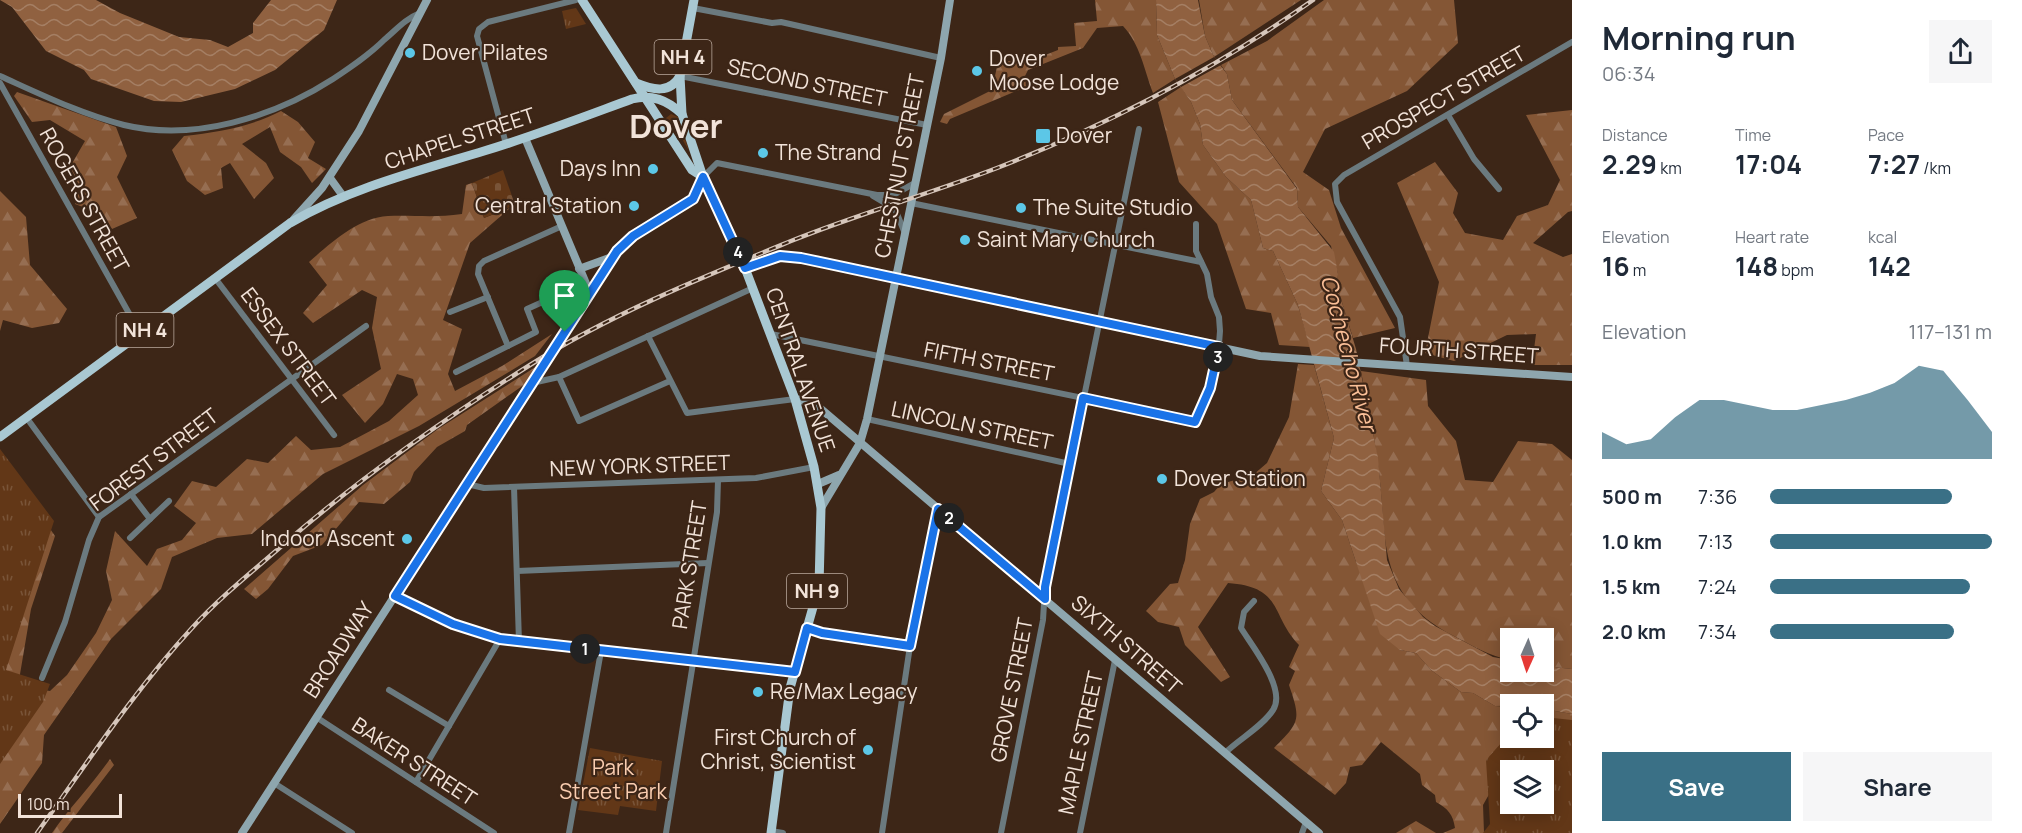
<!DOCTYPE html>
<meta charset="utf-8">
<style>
body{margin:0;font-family:Manrope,sans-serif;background:#f6f6f7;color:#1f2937;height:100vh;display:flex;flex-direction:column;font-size:22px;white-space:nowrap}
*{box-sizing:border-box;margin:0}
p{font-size:20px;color:#747a83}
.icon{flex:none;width:33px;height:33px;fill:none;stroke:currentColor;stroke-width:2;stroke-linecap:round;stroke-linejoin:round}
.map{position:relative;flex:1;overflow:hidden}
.sheet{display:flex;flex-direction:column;background:#fff;width:450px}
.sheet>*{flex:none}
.needle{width:39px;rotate:183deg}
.controls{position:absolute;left:1500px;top:628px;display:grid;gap:12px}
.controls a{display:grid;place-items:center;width:54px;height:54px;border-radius:0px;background:#fff;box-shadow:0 3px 15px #0003;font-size:30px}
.scale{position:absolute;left:18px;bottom:15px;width:104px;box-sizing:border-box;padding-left:6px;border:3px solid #f2e3d9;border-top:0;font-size:16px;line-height:21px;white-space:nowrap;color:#f2e3d9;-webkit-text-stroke:4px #3d2617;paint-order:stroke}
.pin{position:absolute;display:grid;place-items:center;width:51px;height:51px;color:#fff;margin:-62px -26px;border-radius:50% 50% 50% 0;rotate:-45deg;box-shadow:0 0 6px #0007}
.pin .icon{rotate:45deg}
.km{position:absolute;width:30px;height:30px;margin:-15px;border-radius:50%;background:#222;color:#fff;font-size:16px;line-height:30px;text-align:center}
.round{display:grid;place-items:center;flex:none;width:63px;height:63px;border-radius:0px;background:#f6f6f7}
.overview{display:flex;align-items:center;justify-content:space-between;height:102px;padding:0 30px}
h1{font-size:33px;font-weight:700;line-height:45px}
.metrics{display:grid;grid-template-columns:repeat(3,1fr);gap:9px;height:102px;padding:6px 30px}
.metrics div{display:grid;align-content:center}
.metrics b{font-size:26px;font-weight:700}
.metrics small{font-size:16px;font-weight:400}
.metrics p{font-size:16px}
.chart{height:168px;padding:12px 30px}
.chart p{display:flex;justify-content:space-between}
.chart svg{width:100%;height:108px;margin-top:6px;fill:#3a7086;opacity:.7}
.cta{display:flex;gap:12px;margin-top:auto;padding:12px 30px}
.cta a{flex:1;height:69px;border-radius:0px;background:#3a7086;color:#fff;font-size:24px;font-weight:700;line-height:69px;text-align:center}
.cta a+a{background:#f6f6f7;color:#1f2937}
ul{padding:0 30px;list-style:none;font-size:20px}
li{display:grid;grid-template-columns:96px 72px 1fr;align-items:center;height:45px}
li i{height:15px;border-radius:8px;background:#3a7086}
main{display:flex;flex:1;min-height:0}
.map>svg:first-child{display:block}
.grass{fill:#623717}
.forest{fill:url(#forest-firs)}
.cemetery{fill:url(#cemetery-stones)}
.park{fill:url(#park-tufts);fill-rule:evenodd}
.water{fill:url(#water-waves)}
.pier{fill:#3d2617}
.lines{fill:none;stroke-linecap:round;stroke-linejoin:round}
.street{stroke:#6b7a7f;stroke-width:6}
.secondary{stroke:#8ea6ae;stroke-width:8}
.primary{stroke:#a9c8d2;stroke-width:9}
.rail-casing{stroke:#d6c6bb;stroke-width:4.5}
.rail{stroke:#3d2617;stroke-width:2;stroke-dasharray:7;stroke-linecap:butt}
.route-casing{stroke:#fff;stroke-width:12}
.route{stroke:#1a73e8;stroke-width:8}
.poi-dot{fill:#5cc7e7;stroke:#3d2617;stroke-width:2}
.labels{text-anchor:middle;stroke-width:4.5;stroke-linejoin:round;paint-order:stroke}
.shield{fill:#3d2617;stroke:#bcaa9f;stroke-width:1.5}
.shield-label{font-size:20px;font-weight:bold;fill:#f2e3d9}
.poi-label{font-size:21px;fill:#f2e3d9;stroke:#3d2617;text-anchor:start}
.street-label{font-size:21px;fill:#f2e3d9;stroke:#3d2617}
.park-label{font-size:21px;fill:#facdb0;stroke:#3d2617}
.water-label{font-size:22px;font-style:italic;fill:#fabf97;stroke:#3d2617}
.town-label{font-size:33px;font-weight:bold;fill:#f2e3d9;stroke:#3d2617}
</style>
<main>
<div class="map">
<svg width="1572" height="833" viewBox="0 0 1572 833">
<defs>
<pattern id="forest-firs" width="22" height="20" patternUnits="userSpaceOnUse" patternTransform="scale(1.5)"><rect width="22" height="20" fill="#845635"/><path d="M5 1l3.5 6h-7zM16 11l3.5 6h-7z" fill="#966e52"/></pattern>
<pattern id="cemetery-stones" width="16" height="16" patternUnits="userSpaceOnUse" patternTransform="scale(1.5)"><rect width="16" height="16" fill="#623717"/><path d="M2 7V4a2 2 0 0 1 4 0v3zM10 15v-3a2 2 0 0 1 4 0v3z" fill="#795438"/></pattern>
<pattern id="park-tufts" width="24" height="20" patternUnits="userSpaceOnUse" patternTransform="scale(1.5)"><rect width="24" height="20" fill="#623717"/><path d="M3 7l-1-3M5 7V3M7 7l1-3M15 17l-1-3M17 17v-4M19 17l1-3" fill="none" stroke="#795438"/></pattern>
<pattern id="water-waves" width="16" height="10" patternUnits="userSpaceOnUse" patternTransform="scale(1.5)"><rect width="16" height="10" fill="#906140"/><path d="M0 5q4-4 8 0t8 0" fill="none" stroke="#a57f64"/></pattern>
</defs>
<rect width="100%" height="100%" fill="#3d2617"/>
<path class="grass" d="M671,114l7,3 11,34 -11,-19 -12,-10v-4z"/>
<g class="forest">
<path d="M1095,0h61l1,35 18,44 -22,14c-9,-24 -13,-49 -30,-67l-26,2 -14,20 -55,22 -3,6 1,11 -76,32 -3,5 -7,-2 4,-8 48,-24 6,-28 37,-3 23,-9v-3l18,-1 -2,-23 23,-2z"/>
<path d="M1199,0h102l-87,57 -9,-21z"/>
<path d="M1324,0h130l4,43 -51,48 -82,38 -22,43 26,18 12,38 54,100 -42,10 -16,-52 1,-12 -7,-28 -33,-39 -1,-19 -65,-88 -5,-26 -6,-9 46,-24z"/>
<path d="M1181,87l10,15 9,22 3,21 23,32 25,23 12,48 10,3 25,54 12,42 -31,-2 -8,-32 -25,-4 -29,-85 -38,-42 -21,-80z"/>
<path d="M17,92l99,35 11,29 -10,21 20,41 -25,11 -16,-17 -21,-8 5,-17 -10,-20 15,-26 -35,-21 -18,2 -18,-26z"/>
<path d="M1572,110v101l-4,1 -35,31 30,14 9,-3v111h-40l4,-31 -29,1 -53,26 -29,-8 14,-71 -42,-99 38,-21 23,31 -5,20 12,20 38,7 14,-24 31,-11 12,-25 -34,-65z"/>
<path d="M281,111l17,11 17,20 -7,16 18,11 -14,14 -11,-16 -21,-15 -10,-25 -28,17 24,19 8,15 -20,21 -24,-36 -9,5 2,20 -18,7 -18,-14 -15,-31 12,-14c35,-4 66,-9 97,-25z"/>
<path d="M472,183l12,35 26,-10 -40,35 -27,77 19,9 -14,45 7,17 47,-25 50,-32 -17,22 -61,37 -55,33 -96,48 -71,60 -35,4 -45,19 -11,32 -50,50 -67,96 -2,28 -42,61v-368l55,80 -24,73 -13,77 32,5 17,-16 29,-42 16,-33 -6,-29 9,-40 32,35 10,-17 25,-9 14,-17 -22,-17 18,-25 24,6 31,-28 21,4 28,-27 15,14 29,-3 49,-26 29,-26 -5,-16 -16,-5 -14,30 -18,19 -23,-28 39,-26 -9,-41 5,-31 -15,-7 -49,33 -10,-10 24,-28 -18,-23c22,-19 48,-44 79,-46 26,-1 47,2 74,-2l4,-29z"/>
<path d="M0,191l26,26 4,48 37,44 -8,14 -27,5 -29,-8 -3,11z"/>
<path d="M1298,364l16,1 20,73 -13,53 21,29 14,42 44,88 16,3 15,17 30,22 12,1 22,13 15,1v31h11l-38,67 1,28h-41l12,-5c-2,-14 -7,-19 -19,-26l-1,-7 -13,-10 -2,-11 -39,-32 -19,23 -12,2 -4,16 -11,12 -61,-47c26,-26 27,-28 15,-63l6,-14 -6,-4 10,-22c-29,-30 -15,-58 -71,-62l-30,44 32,50 -9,5 -36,-37 -6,-18 -21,-5 -12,-11 24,-27 8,-1 7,-23 5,-36 10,-25 14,-7 7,-8 32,-9 14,-12 22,-46z"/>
<path d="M537,366l-12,18 -58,41 -2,6 -28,16 -23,25 -4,10 -26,22 -25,-2 -37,43 -29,11 -25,33 -12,10 -12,-10 119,-104 75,-56z"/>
<path d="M1361,371l65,9 2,26 28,35 9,39 28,2 25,-41 34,3 20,16v209l-28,-3v-27h-34v21c-21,-4 -39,-15 -58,-25 -81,-43 -63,-102 -75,-178 -4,-29 -11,-57 -16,-86z"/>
<path d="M1544,709l28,5v22l-28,-13z"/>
<path d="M110,759l4,6 -52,68h-10c18,-26 40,-48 58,-74z"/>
<path d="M1416,821l20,12h-40z"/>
</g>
<path class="cemetery" d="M503,170l12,35 -31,13 -12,-35z"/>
<g class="park">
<path d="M576,8l10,16 -20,5 -4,-18z"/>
<path d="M0,449l54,72 -48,149 44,14 -7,18 -43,62z"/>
<path d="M1544,717l28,3v113h-89l7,-9 -4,-64 24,-27v5h34zM1510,771h34v33h-34z"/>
<path d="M590,748l72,13 -6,50 -36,-5 -2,9 -40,-5z"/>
</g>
<g class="water">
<path d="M0,0h96l24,13 59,24 31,3 18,7 25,-14v-10l18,-23h66l-13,30 -49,40 -40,19 -54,13 -27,-1 -63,-22 -7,-9 -38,-19 -34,-44z"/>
<path d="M1156,0h42l7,36 9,21 13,17 5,26 65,89 1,18 36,45 4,22 -1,12 19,63 22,109 9,102 12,29 24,28 12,9 58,31 17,3v12h34v-6l28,3v45l-28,-5v-4l-49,1 -22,-13 -12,-1 -30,-22 -15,-17 -16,-3 -20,-16 -38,-114 -21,-29 13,-53 -36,-133 -25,-54 -10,-3 -12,-48 -25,-23 -23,-32 -3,-21 -9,-22 -16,-23 -18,-44z"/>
</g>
<path class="pier" d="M1214,57l7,8 -40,22 -6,-8z"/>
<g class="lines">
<g class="street">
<path d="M693,8l79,15 9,-1 160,36"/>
<path d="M0,76c40,18 81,38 124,49 70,17 150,-8 209,-46 18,-12 36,-24 51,-39 12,-10 21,-21 36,-27"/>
<path d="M680,76l247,49"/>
<path d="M0,83l140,250"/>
<path d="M1448,115l26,44 25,30"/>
<path d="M506,144l-29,-108 2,-7 9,-7 88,-22"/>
<path d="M703,177l14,-14 160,32h16l22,-12"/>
<path d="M873,196l22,13 9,22"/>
<path d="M911,203l290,59"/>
<path d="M745,268l28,-11 16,-1 107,22"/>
<path d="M215,278l119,157"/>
<path d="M450,312l38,-15"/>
<path d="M771,334l424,87 15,-33 8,-31 2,-26 -1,-14 -8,-20 -4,-23 -11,-23v-27"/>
<path d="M648,336l39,77 108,-14"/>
<path d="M508,346l-30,-72 1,-8 5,-5 78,-35"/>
<path d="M1407,366l-7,-49 -63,-115 -2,-18 9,-9 228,-133"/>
<path d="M456,372l80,-40 -9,-23 58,-26"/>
<path d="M559,377l20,44 91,-40"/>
<path d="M532,383l27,-6 194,-89"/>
<path d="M26,417l73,100"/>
<path d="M867,419l203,45"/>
<path d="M467,484l17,4 272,-10 58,-11"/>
<path d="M514,487l5,155"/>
<path d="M131,494l19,25 19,-18"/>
<path d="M130,538l20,-19"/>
<path d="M517,571l191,-8"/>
<path d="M395,596l58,28 47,15 295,32"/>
<path d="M808,628l14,5 88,13"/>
<path d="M42,678l23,-56 24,-82 10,-23 267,-191"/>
<path d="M389,690l60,36"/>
<path d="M316,717l178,116"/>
<path d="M1225,753c14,-14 37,-26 48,-43 14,-21 -21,-64 -32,-82l3,-16 10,-11"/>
<path d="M416,782l84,-143"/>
<path d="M274,783l78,50"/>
<path d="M771,831l12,2"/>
<path d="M569,833l32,-182"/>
<path d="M666,833l51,-321 1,-32"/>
<path d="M882,833l28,-187 28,-137"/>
<path d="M1001,833l42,-213 2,-33 94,-458"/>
<path d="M1080,833l35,-173"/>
<path d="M1302,833l4,-11"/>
</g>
<g class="secondary">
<path d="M525,138l65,155"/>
<path d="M330,178l13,18"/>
<path d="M294,219l28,-31 37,-57 68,-131"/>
<path d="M579,269l33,-12"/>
<path d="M896,278l364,78 312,21"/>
<path d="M795,399l15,3 11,7 498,424"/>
<path d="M818,484l21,-9"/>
<path d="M821,508l39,-65 7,-24 74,-361 9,-58"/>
<path d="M242,833l371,-576 20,-21 60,-37 10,-22"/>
</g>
<g class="primary">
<path d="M582,0l110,170 11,7"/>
<path d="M694,0l-14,76 2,38 21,63 42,91 50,131 19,68 7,41 -2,78 -29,102 -19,145"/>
<path d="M636,83c17,7 34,11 44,-7"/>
<path d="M0,437l290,-214c60,-35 128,-52 194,-72 50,-15 99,-34 148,-52 20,-5 35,1 50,15"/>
</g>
<g class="rail-casing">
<path id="rail" d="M37,833c50,-70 97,-142 155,-205 28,-31 61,-57 92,-84 77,-67 160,-125 246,-179 81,-51 173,-88 261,-124 67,-27 138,-47 206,-73 112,-44 217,-98 316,-168"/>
</g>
<use href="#rail" class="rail"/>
</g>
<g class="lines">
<g class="route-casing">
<path id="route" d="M703,177l42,91 35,-12 21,2 418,89 -9,41 -15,34 -112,-24 -38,189v12l-107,-90 -28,137 -88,-13 -15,-5 -12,44 -295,-33 -47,-15 -58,-28 222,-345 16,-15 60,-37z"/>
</g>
<use href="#route" class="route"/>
</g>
<g class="poi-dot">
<circle cx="410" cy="53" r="6"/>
<circle cx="977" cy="71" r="6"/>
<rect x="1035" y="128" width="16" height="16" rx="3"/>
<circle cx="763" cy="153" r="6"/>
<circle cx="653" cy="169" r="6"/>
<circle cx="634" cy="206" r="6"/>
<circle cx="1021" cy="208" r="6"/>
<circle cx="965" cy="240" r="6"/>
<circle cx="1162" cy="479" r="6"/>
<circle cx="407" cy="539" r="6"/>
<circle cx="758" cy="692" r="6"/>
<circle cx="868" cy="750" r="6"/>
</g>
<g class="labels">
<g class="shield">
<rect x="654.5" y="40" width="57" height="34" rx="4.5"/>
<rect x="116.5" y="313" width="57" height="34" rx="4.5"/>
<rect x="787" y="574" width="60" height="34" rx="4.5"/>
</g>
<g class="shield-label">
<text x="683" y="64">NH 4</text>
<text x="145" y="337">NH 4</text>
<text x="817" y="598">NH 9</text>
</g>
<g class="poi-label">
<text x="422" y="60">Dover Pilates</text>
<text x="989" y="66">Dover<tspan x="989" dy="24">Moose Lodge</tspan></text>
<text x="1056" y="143">Dover</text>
<text x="775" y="160">The Strand</text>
<text x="641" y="176" text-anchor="end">Days Inn</text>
<text x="622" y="213" text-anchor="end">Central Station</text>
<text x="1033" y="215">The Suite Studio</text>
<text x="977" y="247">Saint Mary Church</text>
<text x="1174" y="486">Dover Station</text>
<text x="395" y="546" text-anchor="end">Indoor Ascent</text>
<text x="770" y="699">Re/Max Legacy</text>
<text x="856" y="745" text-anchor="end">First Church of<tspan x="856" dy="24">Christ, Scientist</tspan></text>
</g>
<g class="street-label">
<text transform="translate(807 83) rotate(12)" y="7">SECOND STREET</text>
<text transform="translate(1444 98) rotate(-30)" y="7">PROSPECT STREET</text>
<text transform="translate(460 139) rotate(-18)" y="7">CHAPEL STREET</text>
<text transform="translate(900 166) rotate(-79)" y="7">CHESTNUT STREET</text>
<text transform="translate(84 200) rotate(61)" y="7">ROGERS STREET</text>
<text transform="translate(288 347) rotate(53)" y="7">ESSEX STREET</text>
<text transform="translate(1459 351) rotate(4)" y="7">FOURTH STREET</text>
<text transform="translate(989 362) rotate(11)" y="7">FIFTH STREET</text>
<text transform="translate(800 370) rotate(71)" y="7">CENTRAL AVENUE</text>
<text transform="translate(972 426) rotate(12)" y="7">LINCOLN STREET</text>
<text transform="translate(154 460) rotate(-37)" y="7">FOREST STREET</text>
<text transform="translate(640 466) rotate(-2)" y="7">NEW YORK STREET</text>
<text transform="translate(690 565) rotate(-81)" y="7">PARK STREET</text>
<text transform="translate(1126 645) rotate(41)" y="7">SIXTH STREET</text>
<text transform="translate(339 650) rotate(-57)" y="7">BROADWAY</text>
<text transform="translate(1012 690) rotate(-79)" y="7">GROVE STREET</text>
<text transform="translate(1081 743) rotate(-78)" y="7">MAPLE STREET</text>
<text transform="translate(414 762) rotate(33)" y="7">BAKER STREET</text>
</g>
<g class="park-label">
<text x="613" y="775">Park<tspan x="613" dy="24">Street Park</tspan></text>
</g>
<g class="water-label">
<text transform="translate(1349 353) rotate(75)" y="8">Cochecho River</text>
</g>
<g class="town-label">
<text x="676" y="138">Dover</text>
</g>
</g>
</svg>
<div class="controls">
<a><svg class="needle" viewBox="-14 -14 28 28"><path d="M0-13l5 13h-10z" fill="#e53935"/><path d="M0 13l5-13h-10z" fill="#747a83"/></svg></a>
<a><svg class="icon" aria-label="locate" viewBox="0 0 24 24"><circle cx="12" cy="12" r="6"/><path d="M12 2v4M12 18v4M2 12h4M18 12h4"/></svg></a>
<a><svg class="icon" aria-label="layers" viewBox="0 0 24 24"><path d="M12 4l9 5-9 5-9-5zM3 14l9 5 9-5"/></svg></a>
</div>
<div class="scale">100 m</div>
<div class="pin" style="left:565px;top:332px;background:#1e9e55"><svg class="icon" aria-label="arrive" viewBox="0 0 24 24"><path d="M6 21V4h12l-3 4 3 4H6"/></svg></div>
<b class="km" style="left:585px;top:649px">1</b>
<b class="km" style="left:949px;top:518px">2</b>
<b class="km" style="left:1218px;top:357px">3</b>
<b class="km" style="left:738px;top:252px">4</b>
</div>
<section class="sheet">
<div class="overview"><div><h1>Morning run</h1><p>06:34</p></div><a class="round"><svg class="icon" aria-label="share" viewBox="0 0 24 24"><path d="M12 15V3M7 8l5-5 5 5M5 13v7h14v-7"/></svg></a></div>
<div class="metrics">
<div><p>Distance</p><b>2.29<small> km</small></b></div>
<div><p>Time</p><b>17:04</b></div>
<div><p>Pace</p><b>7:27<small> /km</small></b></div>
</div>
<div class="metrics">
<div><p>Elevation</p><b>16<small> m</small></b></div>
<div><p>Heart rate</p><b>148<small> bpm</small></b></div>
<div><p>kcal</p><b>142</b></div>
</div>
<div class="chart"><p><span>Elevation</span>117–131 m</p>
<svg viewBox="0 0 160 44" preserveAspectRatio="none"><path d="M0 44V33L10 38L20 36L30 27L40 20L50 20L60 22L70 24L80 24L90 22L100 20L110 17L120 13L130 6L140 8L150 20L160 33V44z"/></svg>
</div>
<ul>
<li><b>500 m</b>7:36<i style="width:82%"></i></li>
<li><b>1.0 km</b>7:13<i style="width:100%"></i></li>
<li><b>1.5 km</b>7:24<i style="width:90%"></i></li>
<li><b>2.0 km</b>7:34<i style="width:83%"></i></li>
</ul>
<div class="cta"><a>Save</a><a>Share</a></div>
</section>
</main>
